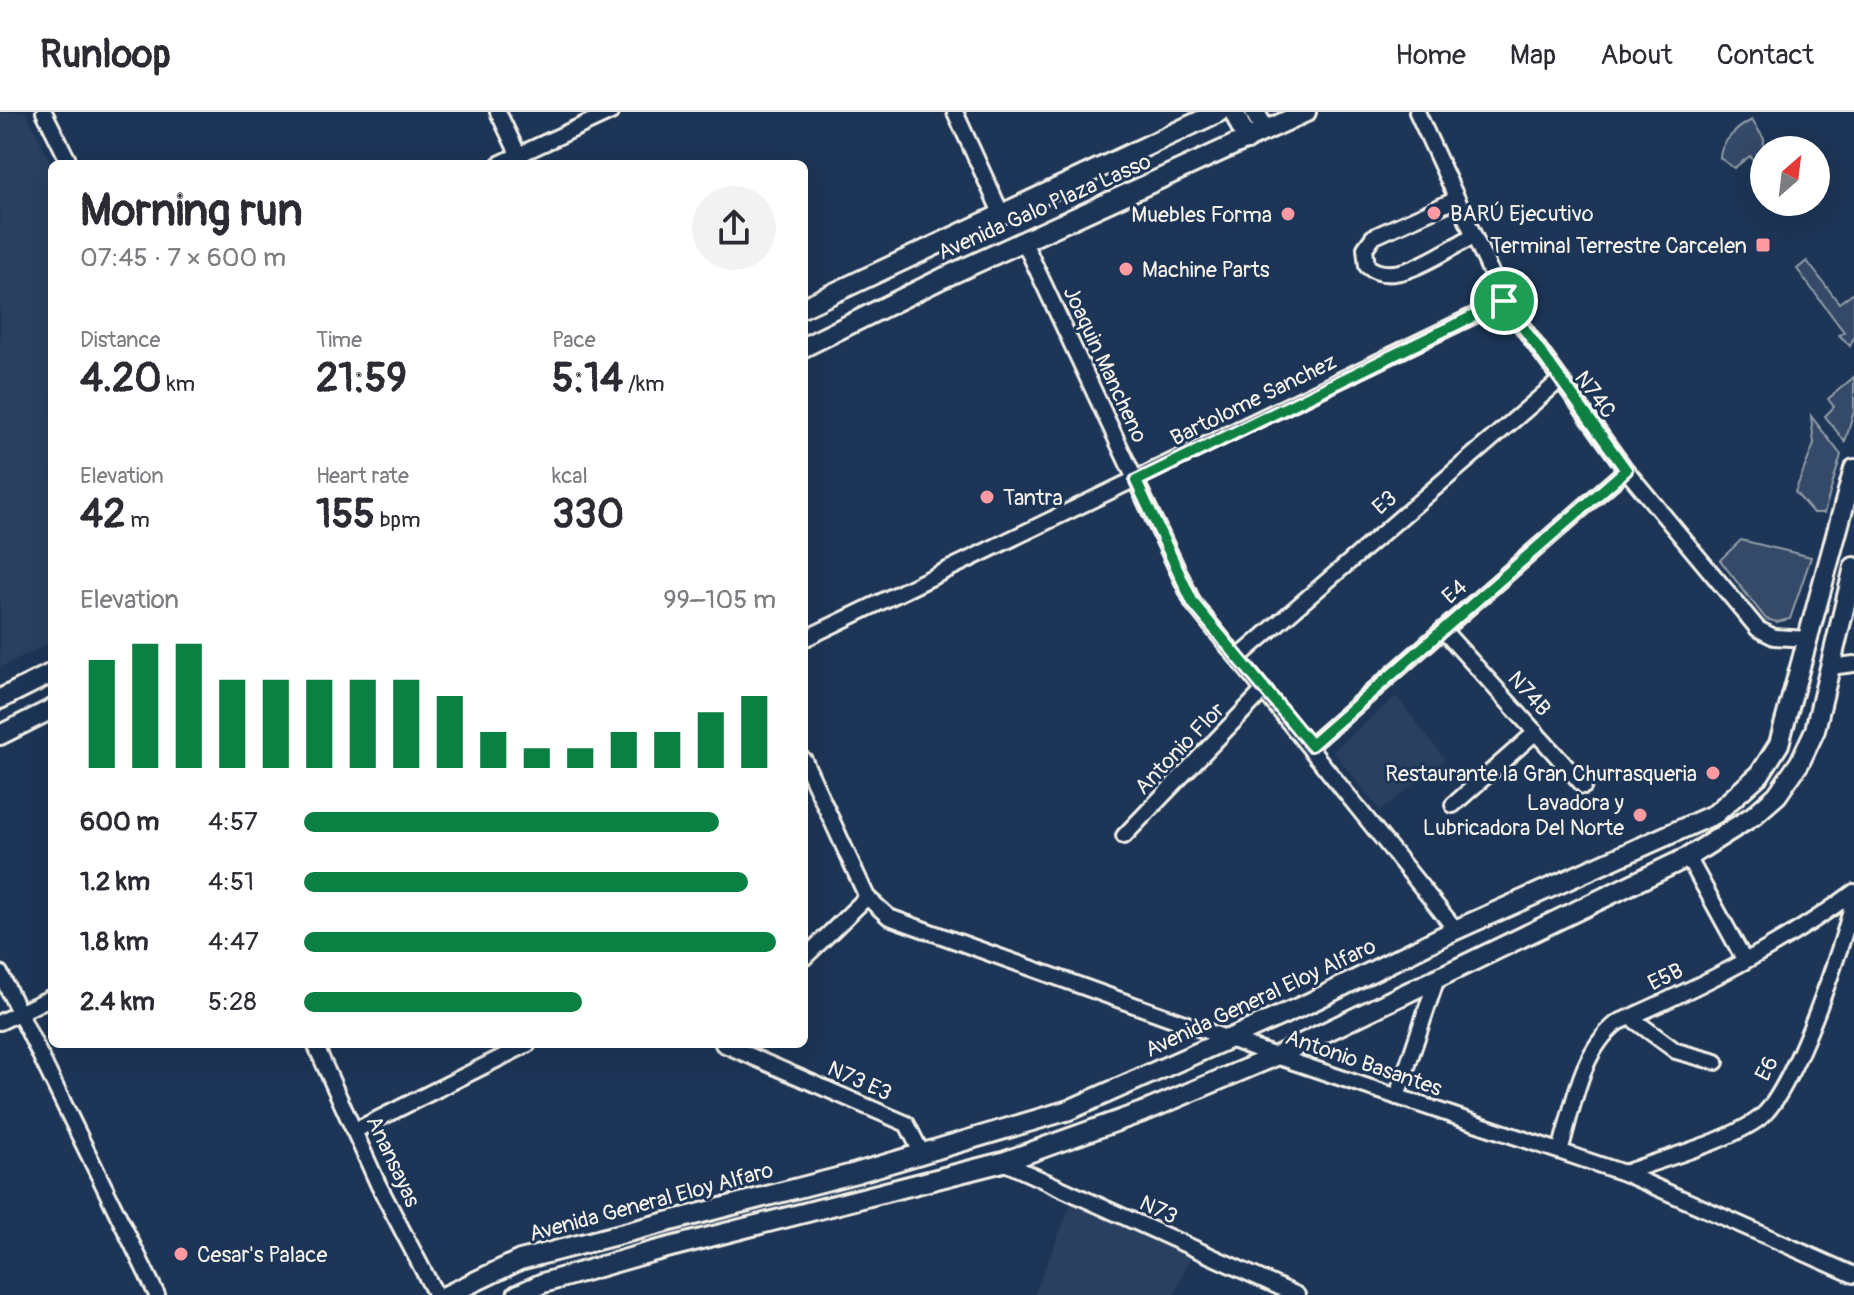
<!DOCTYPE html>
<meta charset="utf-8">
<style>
body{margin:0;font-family:Pangolin,sans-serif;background:#f2f2f3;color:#2b2b33;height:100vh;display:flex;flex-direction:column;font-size:30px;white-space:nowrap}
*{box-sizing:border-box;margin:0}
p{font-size:26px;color:#7c7c81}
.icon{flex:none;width:44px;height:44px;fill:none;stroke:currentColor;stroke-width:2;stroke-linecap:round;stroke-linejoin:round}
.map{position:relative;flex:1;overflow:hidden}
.panel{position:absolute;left:48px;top:48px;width:760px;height:888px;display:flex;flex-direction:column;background:#fff;border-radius:12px;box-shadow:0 8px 32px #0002}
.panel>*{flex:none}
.needle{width:52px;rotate:28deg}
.fabs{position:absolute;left:1750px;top:24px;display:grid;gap:16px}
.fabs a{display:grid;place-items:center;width:80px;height:80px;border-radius:50%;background:#fff;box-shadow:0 8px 32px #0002;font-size:40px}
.pin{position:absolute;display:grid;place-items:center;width:68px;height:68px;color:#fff;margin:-34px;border:4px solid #fff;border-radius:50%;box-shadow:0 2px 8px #0007}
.round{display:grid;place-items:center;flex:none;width:84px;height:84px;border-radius:42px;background:#f2f2f3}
.headline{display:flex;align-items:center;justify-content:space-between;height:136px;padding:0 32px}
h1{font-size:44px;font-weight:700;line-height:60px}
.metrics{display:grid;grid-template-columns:repeat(3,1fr);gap:12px;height:136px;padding:8px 32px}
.metrics div{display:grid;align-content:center}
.metrics b{font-size:40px;font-weight:700}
.metrics small{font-size:22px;font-weight:400}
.metrics p{font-size:22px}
.chart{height:224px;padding:16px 32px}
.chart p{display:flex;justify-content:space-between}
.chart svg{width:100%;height:144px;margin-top:8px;stroke:#0b8043;stroke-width:6}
ul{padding:0 32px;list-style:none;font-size:26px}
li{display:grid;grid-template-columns:128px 96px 1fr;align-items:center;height:60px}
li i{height:20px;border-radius:10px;background:#0b8043}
header{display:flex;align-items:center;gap:48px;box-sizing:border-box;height:112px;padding:0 40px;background:#fff;border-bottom:2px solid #e1e1e2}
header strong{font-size:38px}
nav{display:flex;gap:44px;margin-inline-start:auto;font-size:28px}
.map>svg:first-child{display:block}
.built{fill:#2a4060}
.green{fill:#354a67;stroke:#949ea8;stroke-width:2}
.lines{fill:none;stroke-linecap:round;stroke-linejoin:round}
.minor-casing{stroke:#f4f1e8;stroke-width:20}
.major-casing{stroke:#f4f1e8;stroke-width:24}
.minor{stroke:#1d3557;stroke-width:14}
.major{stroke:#1d3557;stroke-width:18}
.route-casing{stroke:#fff;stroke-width:16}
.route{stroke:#0b8043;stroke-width:10}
.poi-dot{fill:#ff9aa2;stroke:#1d3557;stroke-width:3}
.labels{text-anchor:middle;stroke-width:6;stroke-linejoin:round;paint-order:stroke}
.street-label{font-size:22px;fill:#f4f1e8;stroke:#1d3557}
.poi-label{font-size:22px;fill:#f4f1e8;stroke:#1d3557;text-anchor:start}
</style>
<header>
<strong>Runloop</strong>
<nav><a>Home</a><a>Map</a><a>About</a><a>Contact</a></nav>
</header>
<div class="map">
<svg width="1854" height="1183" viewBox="0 0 1854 1183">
<rect width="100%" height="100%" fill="#1d3557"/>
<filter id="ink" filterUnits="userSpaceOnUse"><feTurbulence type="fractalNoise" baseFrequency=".0125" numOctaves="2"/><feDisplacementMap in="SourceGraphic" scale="16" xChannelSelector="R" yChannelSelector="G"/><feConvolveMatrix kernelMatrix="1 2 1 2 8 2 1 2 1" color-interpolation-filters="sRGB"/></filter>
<g filter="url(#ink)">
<g class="built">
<path d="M0,0h26l26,54v477l-52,24z"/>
<path d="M1396,584l49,63 -65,52 -47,-60z"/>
<path d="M1075,1083l119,54 -20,46h-140z"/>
</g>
<g class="green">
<path d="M1752,8l12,19 -1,20 -7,5 -6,-8 -16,12 -14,-10c0,-16 18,-31 32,-38z"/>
<path d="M1807,149l32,42 15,-11v45l-4,9 -11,-11 5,-3 -47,-63z"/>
<path d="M1854,265v34l-9,31 -20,-26 9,-9 -6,-8z"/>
<path d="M1811,304l30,39 -17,58h-11l-18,-21 19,-48z"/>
<path d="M1741,428l70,17 -21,62 -13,3 -11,-3 -46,-59z"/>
</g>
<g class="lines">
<g class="minor-casing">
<g id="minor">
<path d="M44,0l26,52"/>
<path d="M498,0l25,52"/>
<path d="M955,0l46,101"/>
<path d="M1417,0l87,189 122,169 132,159 16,8 34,2"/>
<path d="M499,52l112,-52"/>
<path d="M1457,87l-84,38 -8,11 2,18c29,24 78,-17 107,-30"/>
<path d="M1024,130l169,361 263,327"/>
<path d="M1443,518l141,156"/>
<path d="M804,527l700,-338"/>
<path d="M1239,545l320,-276"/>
<path d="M1830,555l24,-3"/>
<path d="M1311,633l315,-275"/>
<path d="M804,648l63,137 22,20 387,139 348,117 230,102"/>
<path d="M1453,693l83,-73"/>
<path d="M1124,724l140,-146"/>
<path d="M1688,745l57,104"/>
<path d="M804,846l63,-61"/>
<path d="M0,861l157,322"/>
<path d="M1630,905l46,34 40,11"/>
<path d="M0,910l52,-25"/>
<path d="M315,932l63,140 58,111"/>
<path d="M723,932l184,80 14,28"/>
<path d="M1397,985l39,-116"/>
<path d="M354,1019l174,-87"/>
<path d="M1560,1039c13,-43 20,-99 57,-128 82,-36 165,-77 237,-131"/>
<path d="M1003,1050l294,133"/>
<path d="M1624,1061c37,-14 107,-32 137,-56 33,-27 84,-176 93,-220"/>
</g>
</g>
<g class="major-casing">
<g id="major">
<path d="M1234,0l13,28"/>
<path d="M1255,0l10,19"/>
<path d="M804,195l415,-195"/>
<path d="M804,235l139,-69 363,-166"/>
<path d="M0,587l52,-26"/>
<path d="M0,623l52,-26"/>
<path d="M447,1183l73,-35 336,-87 213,-63 240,-107 144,-72 262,-117 45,-40 19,-30 75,-275"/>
<path d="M517,1183l26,-12 108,-31 352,-90 145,-52 128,-54 412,-199 65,-41 24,-21 23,-33 15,-32 39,-163"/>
</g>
</g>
<use href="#minor" class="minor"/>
<use href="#major" class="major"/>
</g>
</g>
<g class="lines" filter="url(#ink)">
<g class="route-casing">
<path id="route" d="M1504,189l122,169 -315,275 -118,-142 -57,-122z"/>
</g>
<use href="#route" class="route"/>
</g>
<g class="poi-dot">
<circle cx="1434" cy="101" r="8"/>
<circle cx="1288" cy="102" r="8"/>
<rect x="1755" y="125" width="16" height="16" rx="4"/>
<circle cx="1126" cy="157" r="8"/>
<circle cx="987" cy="385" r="8"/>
<circle cx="1713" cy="661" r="8"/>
<circle cx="1640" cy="703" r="8"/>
<circle cx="181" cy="1142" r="8"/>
</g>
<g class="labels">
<g class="street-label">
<text transform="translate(1044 94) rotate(-24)" y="8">Avenida Galo Plaza Lasso</text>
<text transform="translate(1106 252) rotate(65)" y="8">Joaquin Mancheno</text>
<text transform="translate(1596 282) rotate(53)" y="8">N74C</text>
<text transform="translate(1253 287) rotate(-26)" y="8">Bartolome Sanchez</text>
<text transform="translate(1384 390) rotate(-41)" y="8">E3</text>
<text transform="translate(1454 479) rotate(-41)" y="8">E4</text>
<text transform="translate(1530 581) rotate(48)" y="8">N74B</text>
<text transform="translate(1179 636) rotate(-46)" y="8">Antonio Flor</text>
<text transform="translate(1665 864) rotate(-26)" y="8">E5B</text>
<text transform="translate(1260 885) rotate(-25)" y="8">Avenida General Eloy Alfaro</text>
<text transform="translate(1364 950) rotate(19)" y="8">Antonio Basantes</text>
<text transform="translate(1766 956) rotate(-63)" y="8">E6</text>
<text transform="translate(860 968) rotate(24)" y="8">N73 E3</text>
<text transform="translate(394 1049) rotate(65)" y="8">Anansayas</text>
<text transform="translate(651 1089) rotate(-15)" y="8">Avenida General Eloy Alfaro</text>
<text transform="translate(1159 1097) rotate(25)" y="8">N73</text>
</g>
<g class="poi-label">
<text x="1450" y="109">BARÚ Ejecutivo</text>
<text x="1272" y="110" text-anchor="end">Muebles Forma</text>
<text x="1747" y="141" text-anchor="end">Terminal Terrestre Carcelen</text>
<text x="1142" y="165">Machine Parts</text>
<text x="1003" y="393">Tantra</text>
<text x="1697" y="669" text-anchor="end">Restaurante la Gran Churrasqueria</text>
<text x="1624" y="698" text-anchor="end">Lavadora y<tspan x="1624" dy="25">Lubricadora Del Norte</tspan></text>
<text x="197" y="1150">Cesar's Palace</text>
</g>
</g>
</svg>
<div class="fabs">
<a><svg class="needle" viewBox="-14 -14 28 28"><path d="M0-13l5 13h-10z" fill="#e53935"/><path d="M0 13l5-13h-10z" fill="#7c7c81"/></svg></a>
</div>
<div class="pin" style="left:1504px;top:189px;background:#1e9e55"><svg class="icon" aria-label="arrive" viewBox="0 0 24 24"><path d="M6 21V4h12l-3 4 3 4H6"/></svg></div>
<section class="panel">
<div class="headline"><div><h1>Morning run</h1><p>07:45 · 7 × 600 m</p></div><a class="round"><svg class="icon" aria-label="share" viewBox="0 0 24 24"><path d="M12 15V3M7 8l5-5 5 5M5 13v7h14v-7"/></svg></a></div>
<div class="metrics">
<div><p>Distance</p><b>4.20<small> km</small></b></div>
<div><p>Time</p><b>21:59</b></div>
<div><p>Pace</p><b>5:14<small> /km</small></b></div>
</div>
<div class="metrics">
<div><p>Elevation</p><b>42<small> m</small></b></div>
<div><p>Heart rate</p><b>155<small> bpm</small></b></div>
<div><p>kcal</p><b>330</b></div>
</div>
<div class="chart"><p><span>Elevation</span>99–105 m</p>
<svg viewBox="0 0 160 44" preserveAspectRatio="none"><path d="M5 44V11M15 44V6M25 44V6M35 44V17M45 44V17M55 44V17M65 44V17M75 44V17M85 44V22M95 44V33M105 44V38M115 44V38M125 44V33M135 44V33M145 44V27M155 44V22"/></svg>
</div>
<ul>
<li><b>600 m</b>4:57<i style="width:88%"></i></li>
<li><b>1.2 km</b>4:51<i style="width:94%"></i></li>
<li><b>1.8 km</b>4:47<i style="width:100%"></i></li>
<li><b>2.4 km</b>5:28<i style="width:59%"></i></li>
</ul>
</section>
</div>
